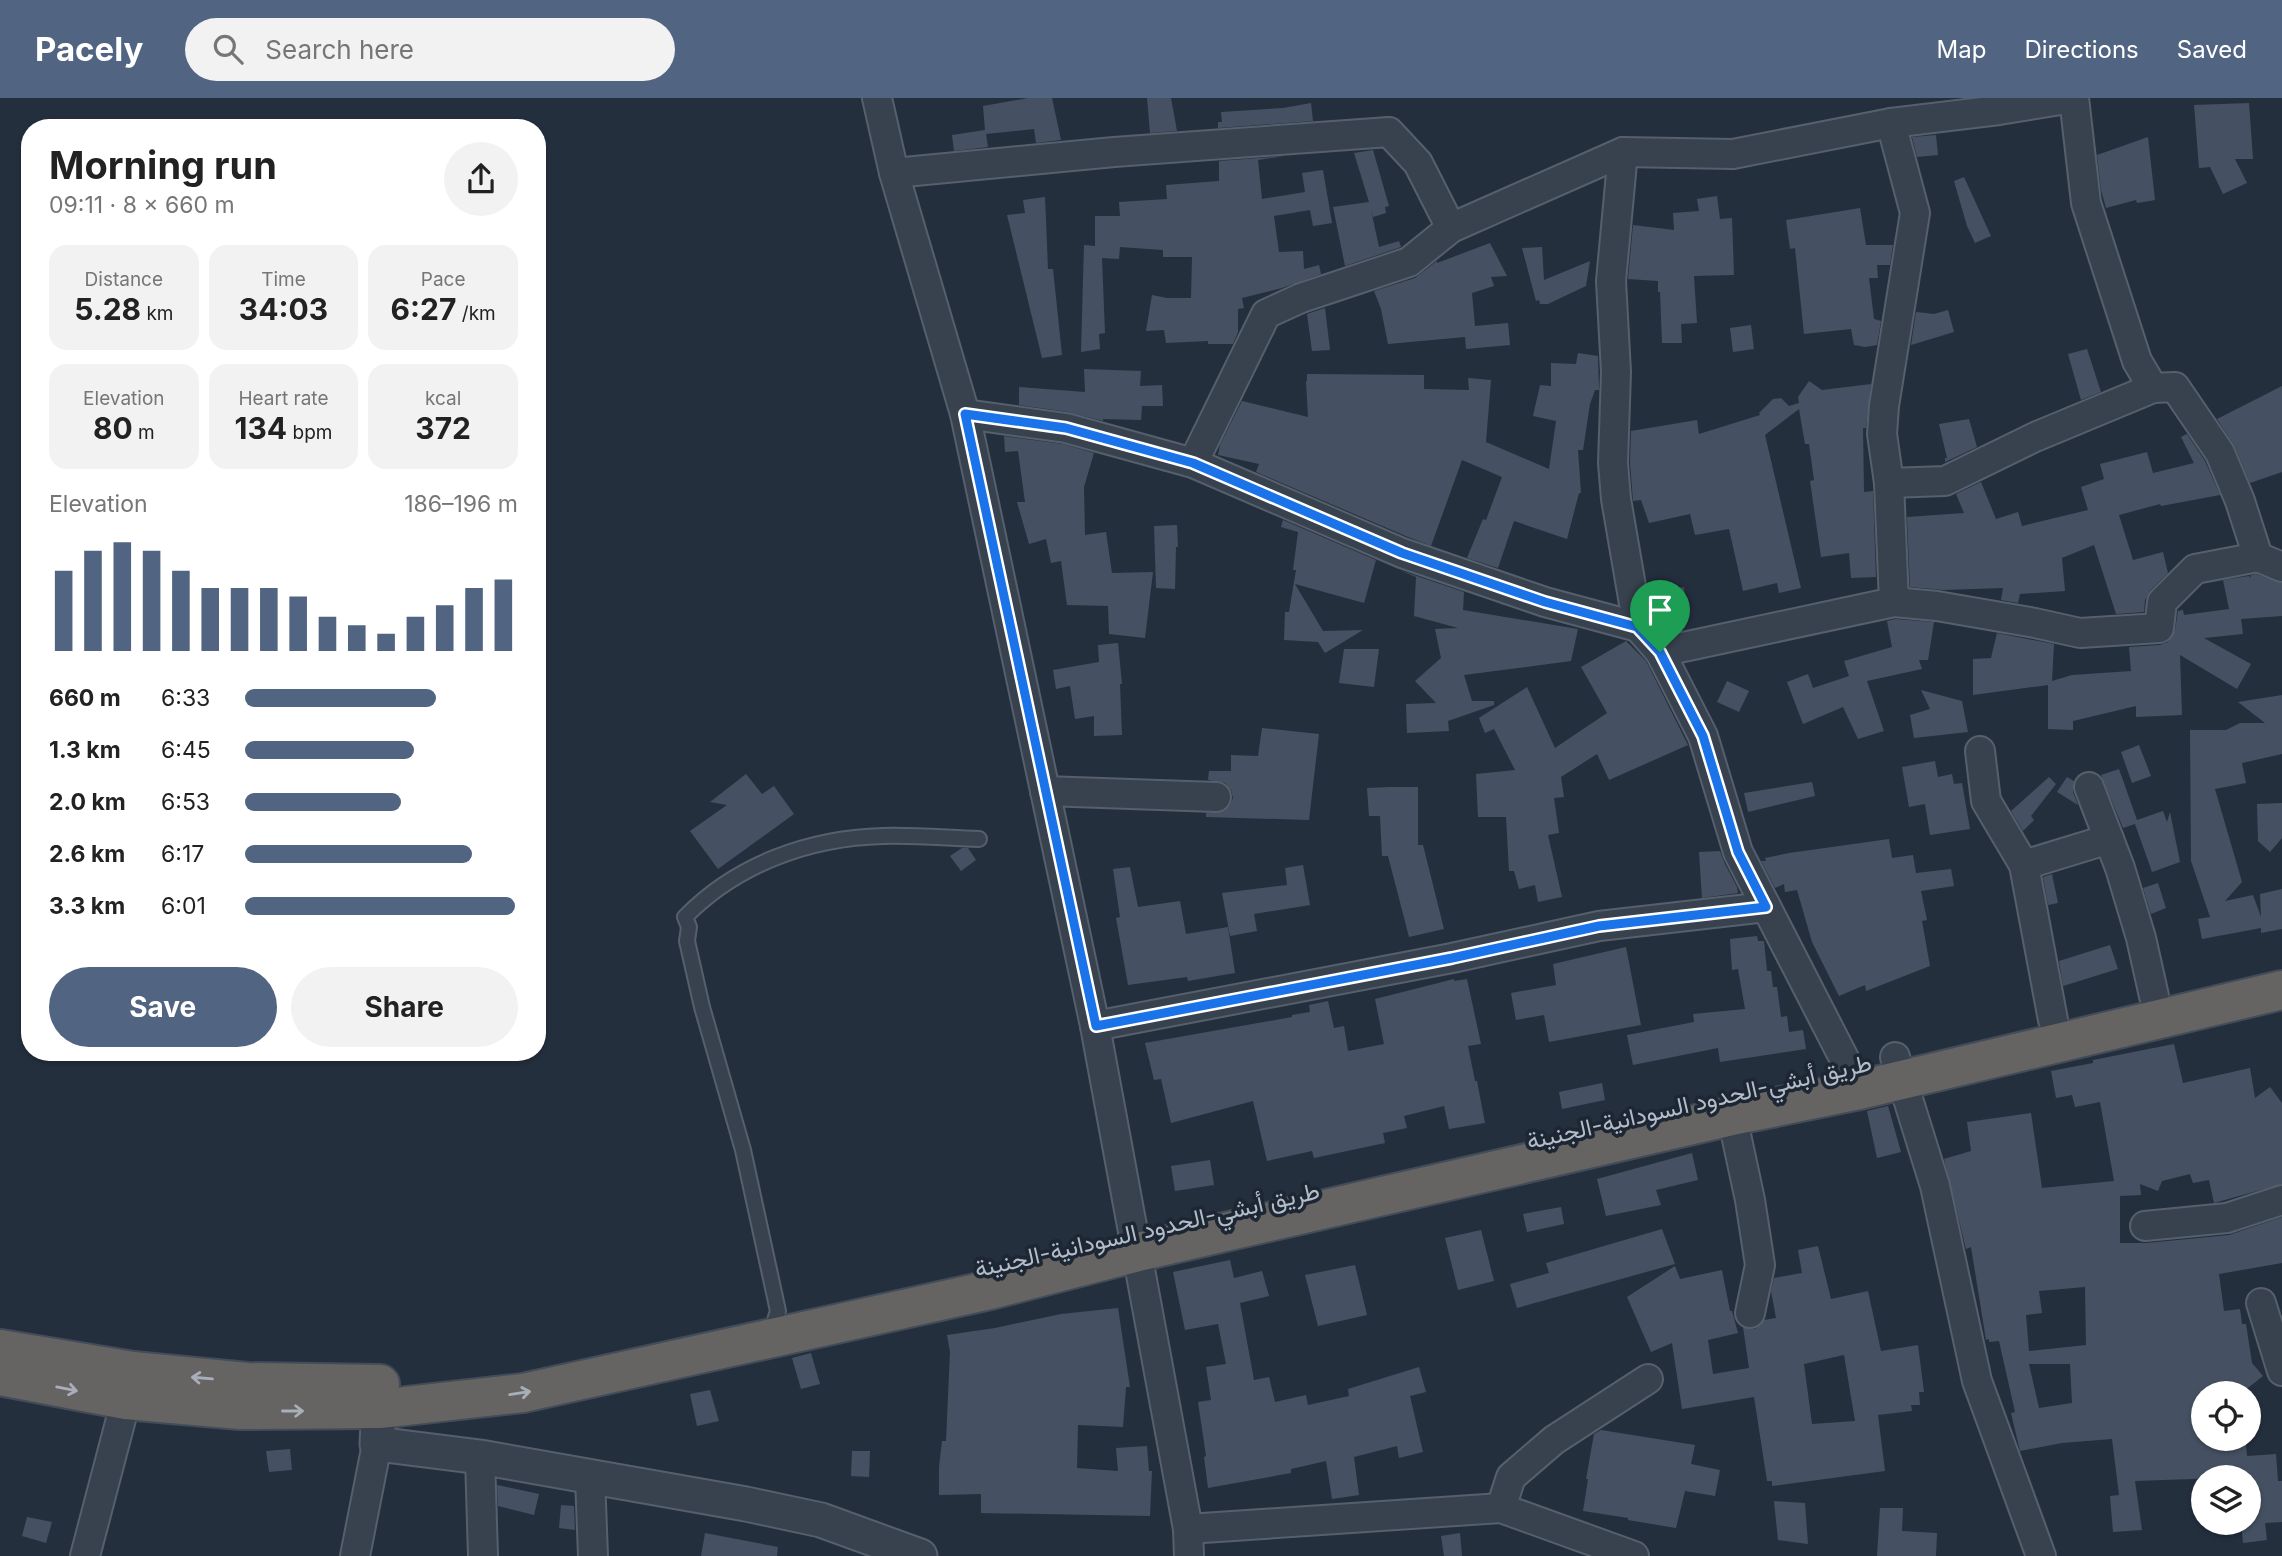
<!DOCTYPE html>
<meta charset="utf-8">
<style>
body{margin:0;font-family:Inter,Vazirmatn,sans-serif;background:#f2f2f2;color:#222;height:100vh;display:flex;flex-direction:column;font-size:26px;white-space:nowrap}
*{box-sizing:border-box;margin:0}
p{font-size:23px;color:#767676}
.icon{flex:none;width:38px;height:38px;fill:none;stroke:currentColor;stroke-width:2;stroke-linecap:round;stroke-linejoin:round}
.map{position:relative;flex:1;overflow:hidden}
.details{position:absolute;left:21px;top:21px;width:525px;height:942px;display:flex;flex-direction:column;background:#fff;border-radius:28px;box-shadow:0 2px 5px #0004}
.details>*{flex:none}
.controls{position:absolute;left:2191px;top:1283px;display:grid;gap:14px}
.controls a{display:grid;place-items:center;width:70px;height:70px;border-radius:50%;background:#fff;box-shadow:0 2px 5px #0004;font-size:35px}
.pin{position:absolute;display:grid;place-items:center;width:60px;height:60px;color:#fff;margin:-72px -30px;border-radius:50% 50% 50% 0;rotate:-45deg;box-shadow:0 0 7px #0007}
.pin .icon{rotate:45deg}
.round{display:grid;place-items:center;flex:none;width:74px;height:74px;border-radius:37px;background:#f2f2f2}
.headline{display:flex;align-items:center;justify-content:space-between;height:119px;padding:0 28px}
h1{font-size:38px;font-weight:700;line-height:52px}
.metrics{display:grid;grid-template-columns:repeat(3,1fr);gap:10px;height:119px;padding:7px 28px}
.metrics div{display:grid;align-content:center;border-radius:18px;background:#f2f2f2;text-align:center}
.metrics b{font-size:30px;font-weight:700}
.metrics small{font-size:19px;font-weight:400}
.metrics p{font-size:19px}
.chart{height:196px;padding:14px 28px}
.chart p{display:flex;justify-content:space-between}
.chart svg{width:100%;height:126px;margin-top:7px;stroke:#516482;stroke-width:6}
.cta{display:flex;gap:14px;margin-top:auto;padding:14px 28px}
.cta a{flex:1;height:80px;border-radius:42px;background:#516482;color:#fff;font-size:28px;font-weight:700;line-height:80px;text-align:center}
.cta a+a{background:#f2f2f2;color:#222}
ul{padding:0 28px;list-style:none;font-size:23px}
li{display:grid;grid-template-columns:112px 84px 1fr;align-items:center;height:52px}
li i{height:18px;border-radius:9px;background:#516482}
header{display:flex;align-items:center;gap:42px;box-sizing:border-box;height:98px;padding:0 35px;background:#516482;color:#fff}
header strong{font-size:33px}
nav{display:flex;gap:38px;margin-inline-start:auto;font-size:24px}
.search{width:490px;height:63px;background:#f2f2f2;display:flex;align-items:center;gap:18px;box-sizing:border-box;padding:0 24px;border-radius:38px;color:#767676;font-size:26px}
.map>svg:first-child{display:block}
.building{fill:#455162;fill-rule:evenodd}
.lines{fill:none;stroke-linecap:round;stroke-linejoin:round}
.service-casing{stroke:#565f6c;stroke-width:18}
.minor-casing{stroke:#565f6c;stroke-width:32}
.tertiary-casing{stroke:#565f6c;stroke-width:37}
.trunk-casing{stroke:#434c59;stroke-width:42}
.service{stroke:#38414e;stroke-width:14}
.minor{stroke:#38414e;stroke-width:28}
.tertiary{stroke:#38414e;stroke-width:33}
.trunk{stroke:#656462;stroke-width:38}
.oneway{stroke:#a8afba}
.route-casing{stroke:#fff;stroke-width:14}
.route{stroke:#1a73e8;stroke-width:9}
.labels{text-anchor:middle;stroke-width:7;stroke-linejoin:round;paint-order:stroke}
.street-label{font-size:24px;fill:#b4bcc9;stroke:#1d2633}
</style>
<header>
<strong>Pacely</strong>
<div class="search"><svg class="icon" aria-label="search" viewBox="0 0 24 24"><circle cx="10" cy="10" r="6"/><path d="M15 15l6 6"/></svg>Search here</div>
<nav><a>Map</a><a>Directions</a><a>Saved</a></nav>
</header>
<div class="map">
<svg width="2282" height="1458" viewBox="0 0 2282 1458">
<rect width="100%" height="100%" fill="#242f3e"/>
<g class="building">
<path d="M1028,0h24l9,42 -25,3 -2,-14 -48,5 2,13 -34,4 -2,-16 33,-5 -2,-24z"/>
<path d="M1147,0h24l6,33 -27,2z"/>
<path d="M1311,5l2,18 -95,7v-6h4l-1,-10 62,-4z"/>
<path d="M2249,5l4,56h-18l12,24 -24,11 -13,-27 -11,1 -5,-63z"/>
<path d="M1936,37l2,20 -21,2 -5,-20z"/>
<path d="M2148,39l7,63 -18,3 -1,-3 -30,8 -5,-18 -4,-35z"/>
<path d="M1373,52l16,56 -4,1 1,6 -13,4 -2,-7 8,37 20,-6 2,6 -56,19 -12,-59 36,-5 -15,-49z"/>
<path d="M1284,58l-26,4 4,39 43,-7 -3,-19 21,-3 9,53 -19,3 -3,-16 -36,6 5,36 24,-1 1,18 15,-4 2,9 -39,14 -40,10 2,10 -6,1v23l-5,12h-25v-3l-42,2 -2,-13 -18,1 6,-36 15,3h24l1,-41h-29v-7l-43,-3 -1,12 -17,-1 3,75 -6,1 1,15 -19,3 3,-107 11,1v-30h25l-1,-14 48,-3 -1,-14 53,-4v-20z"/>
<path d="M1964,79l27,59 -16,7 -8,-17 -13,-45z"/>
<path d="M1717,98l3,23 12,-1 2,57 -40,1 3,47 -16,1 1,19h-20l-2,-51h-2v-11l-30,-2 5,-54 41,5 -1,-17 26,-2 -2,-12z"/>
<path d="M1045,99l3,72h5l9,86 -20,3 -35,-143 18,-2 -2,-13z"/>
<path d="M1860,110l6,37h27l-3,20h-13l1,13h-9l5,41 7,2 -4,24 -12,2 -11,-2 -3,-16 -47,5 -9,-86 -5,1 -4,-29z"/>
<path d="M1490,145l17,33 -16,1 3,9 -22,7 3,33 33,-3 2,22 -44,4 -1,-12 -77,7 -7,-35 -7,-18 41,-13 22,-17v2z"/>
<path d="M1542,149l2,33 46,-19 -4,25 -38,18h-8l-1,-4 -3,1 -14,-53z"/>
<path d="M1325,210l5,42 -18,1 -5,-37z"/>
<path d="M1948,212l6,22 -43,13 5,-33 18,2z"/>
<path d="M1751,227l3,24 -21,3 -3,-24z"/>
<path d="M2087,251l14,43 -20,8 -13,-46z"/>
<path d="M1578,255l20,3 1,34h-4l-5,14 -7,46h-5l3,43h-2l-12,46 -53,-18 -16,47 -31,-10 16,-39 3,1 16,-43 -40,-17 -31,86 -23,-9 -152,-65 3,-8 -41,-9 2,-10 22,-44 66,16 -2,-36h1v-7l117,1v14l45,1 -1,-12 23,2 -5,62 63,27 7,-48 -23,-5 7,-31 11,1v-23l25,1z"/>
<path d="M1084,271l57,2 -1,15 22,-1 1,21h-21l-1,14 -38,-1v2l-35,-9 -49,-7v-18l66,5z"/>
<path d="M1809,283l13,9 49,-6 -5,44h-3l1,64 9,-1 3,86 -25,1 -2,-25 -28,4 -11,-76 4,-1 -5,-36h-4l-6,-35 -34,26 36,153 -22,5 -2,-10 -34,8 -14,-62 -34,6 -5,-21 -41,9 -8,-23 -8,1 -3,-38 1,-32 66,-11 2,14 61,-19 -1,-2 14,-14 8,-1 8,8 10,-3 -1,-6z"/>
<path d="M2282,288v86l-32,11 -15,-36 -18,-28z"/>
<path d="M1969,321l8,28 -32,15v-4h2l-8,-34z"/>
<path d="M2187,336l18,27 15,34 -59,11 -1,-2 -41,11 14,45 30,-8 5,21 -18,18 -5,9 -1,12 -28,2 -22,-69 -32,13 3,33 -45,3 -2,9 -17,-3 2,-12 -59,2 -34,-3 -3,-70 57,-4 -8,-19 29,-14 -4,2 15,37 22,-7 4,14 66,-16 -7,-23 23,-8 -4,-15 47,-12 6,21 41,-10 -13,-26z"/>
<path d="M1004,338l59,8 31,9 -10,34 1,48 21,-3 6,41 41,-1 -8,66 -36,-4 -1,-28 -41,-1 -6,-44 -10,2 -5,-24 -17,5 -12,-42h8l-7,-51 -13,1z"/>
<path d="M1283,422l93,40 -12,43 -69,-19 28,47 40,-1 -38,23 -7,-11 -34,-2 1,-28h4l7,-42h-3l5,-38 -17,-5z"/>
<path d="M1177,427l1,22h-2l-1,42 -19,-1 -2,-62z"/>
<path d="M1399,472l65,22 -1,18 115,19 -7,32 -107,14 8,26h22v4l-46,16 1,10 -42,2 -1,-29 30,-1 -21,-22 26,-23 -6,-29 23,-1 -44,-12 2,-39z"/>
<path d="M2256,476l26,9v33l-41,3 2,15 -39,4 47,26 -14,25 -57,-34 2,60 -46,2v-11l-63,15v9l-25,-1v-44l-75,10v-36l18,-1 6,-25 57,11 -2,37 20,-6 59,-4 -2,-24 31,-2 8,-3 7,-12 3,-19 5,-1 1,5 45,-6 -6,-29 26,-4 1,2 1,-3z"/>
<path d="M1684,489l2,19 -14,2 3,18 -14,2 -7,-8 -5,-28z"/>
<path d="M1895,521l39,3 -6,38h-9l3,9 -55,12 17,50 -26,8 -15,-32 -40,17 -16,-42 21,-8 5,14 36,-12 -5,-15 48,-14 -5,-26z"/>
<path d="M1626,543l20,20 42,84 -79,35 -12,-26 -36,23 3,20 -10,1 5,35 -11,2 14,62 -24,5 -3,-17 -16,4 -5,-18h-5l-3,-54h-28l-2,-43 39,-4 -21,-41 -9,4 -6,-15 48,-31 28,61 52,-35 -26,-46z"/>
<path d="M1118,545l4,41h-2l2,51 -28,1v-20l-19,3 -5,-33 -14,3 -3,-19 46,-8 -1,-17z"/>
<path d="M1344,551h35l-5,38 -35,-4z"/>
<path d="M1727,583l22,10 -10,21 -22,-10z"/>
<path d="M1921,592l41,11 6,31 -54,6 -4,-23 20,-6z"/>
<path d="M2282,597v59l-40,9 4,20 -31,6 27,93 -17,19 28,-6 8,22 -1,-23 22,-5v40l-21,4v-5l-59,11 -4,-20 12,-2 -19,-56 -1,-131h36l14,-7h25l-27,-21z"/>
<path d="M1262,630l57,6 -10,86 -103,-3v-4l18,-2 6,-6 3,-7 -2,-8 -6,-7 -17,-3 1,-9h22v-16l27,1z"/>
<path d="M2139,647l12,31 -19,7 -11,-31z"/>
<path d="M1935,663l3,16 14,-3 2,10 8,-1 8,46 -40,6 -5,-31 -16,3 -7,-40z"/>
<path d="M2119,671l18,51 26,-9 4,11 3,-10 10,50 -28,10 -17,-48 -12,4 -22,-53z"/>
<path d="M746,676l16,20 12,-8 20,28 -76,55 -28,-38 37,-26 -17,-3z"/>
<path d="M2049,679l7,7 -25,32 3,4 -11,11 -12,-20z"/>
<path d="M2067,679l7,4 -1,11 5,13 -21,-13z"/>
<path d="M1812,684l3,14 -67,16 -4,-19z"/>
<path d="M1389,689h29v58h5l21,84 -35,8 -21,-81h-6l-2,-40h-11l-2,-28z"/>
<path d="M2282,705v35l-12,14 -12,-11 -1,-37z"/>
<path d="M1889,741l3,19 21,-3 3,18 35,-4 3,17 -33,5 6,29 -5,1 8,45 -64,25 -1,-6 -26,11 -27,-54 -15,-52 -12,2 -1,-8 -9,4 -14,-27h5l-1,-3 24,-5z"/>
<path d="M962,750h6l8,12 -15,11 -11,-15z"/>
<path d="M1720,753l5,13 12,23 1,6 -36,5 -3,-46z"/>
<path d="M1303,767l7,40 -56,9 3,17 -27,5 -8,-43 65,-8 -2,-17z"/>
<path d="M1130,769l8,40 42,-6 6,33 42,-7 7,46 -47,8 -1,-4 -59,8 -12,-67 4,-1 -7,-48z"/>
<path d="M2052,776l6,29 -10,2 -5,-28z"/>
<path d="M2158,785l8,25 -15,6 -8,-26z"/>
<path d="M1757,838l1,5h6l3,30h4l2,16h4l4,30 6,-1 2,16 14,-2 3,19 -86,13 -2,-14 -85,17 -6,-30 67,-13 -1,-8 52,-5 -7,-40 -6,1 -2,-31z"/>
<path d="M2110,847l8,24 -55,17 -4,-25z"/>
<path d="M1626,849l15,78 -92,17 -5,-27 -28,5 -5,-27 45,-8 -3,-21z"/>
<path d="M1454,881v2l13,-2 14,65 -13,2 7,35h2l8,42 -36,6 -5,-23 -40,10 3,12 -24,5 2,10 -71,15 -2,-7 -45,10 -14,-60 -82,22 -10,-44 -7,1 -9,-37 147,-26v-2l18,-3 -1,-7 19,-4 6,27 10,-2 4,25 36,-7 -9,-45z"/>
<path d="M2174,946l9,39 67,-15 5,30 15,-11 12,16v81l-68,19 -5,-23 -16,3 -3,-9 -28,7 -4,10 -18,-7 1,11 -21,1v47h27l82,-8 53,-18v46l-63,11 5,37 16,-2 2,15h4l6,39 11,13 -19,15 -41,2v45h27l1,9 15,-2 1,11 29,-2 2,27h4v41l-17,1 2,17 -24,3 -2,-21h8v-45l-114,4 7,49 -29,2 -3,-36 9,-1 -7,-56 -50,4 -42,8 -9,-38 4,-1 -16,-71 -10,1v-3l-3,1 -15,-93 -5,2 -22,-90 27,-8 -4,-29 64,-9 11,75 72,-7 -14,-79 -25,5 -3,-12 -16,3 -5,-27 42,-8v-3zM2085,1189l1,58 -57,6 -3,-36 16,-2 -3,-22zM2029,1266h41l2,39 -33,5z"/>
<path d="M1602,985l3,17 -43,9 -3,-17z"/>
<path d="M1888,1008l13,46 -24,6 -10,-47z"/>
<path d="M1692,1055l6,27 -42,10 5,15 -55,11 -9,-37z"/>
<path d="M1210,1062l4,25 -39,6 -4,-25z"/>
<path d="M1561,1109l3,17 -37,8 -4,-18z"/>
<path d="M1662,1131l13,35 -158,44 -7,-24 39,-11 -3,-10z"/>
<path d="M1481,1132l13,51 -36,9 -13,-52z"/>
<path d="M1818,1148l13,53 37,-8 13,60 37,-6 6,47h-5l1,13h-9l1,6 -34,4 7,56 -113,15v-5h-5l-13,-84 -72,12 -10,-66 -21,9 -24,-55 48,-31 5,13 42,-9 8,41h2l6,22 -30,7 5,34 36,-6 -6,-41 12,2 9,-9 12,-2 -5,-27 3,-13 28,-5 -4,-23zM1844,1257l11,66 -43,3 -8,-60z"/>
<path d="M1230,1162l4,18 28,-7 7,25 -29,7 14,77 15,-3 6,25 31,-7 2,10 41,-9 -1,-7 71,-22 7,25 -16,4 13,56 -24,6 -2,-12 -43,11 5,38 -27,4 -6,-38 -35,8v4l-83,15 -4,-31 2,-1 -8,-54 13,-2 -5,-33 20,-3 -8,-40 -33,6 -12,-58z"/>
<path d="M1355,1167l12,50 -49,11 -13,-51z"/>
<path d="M1118,1210l12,79h-4l-3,40 -45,-2 -1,43 41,3 -2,-23 31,-2 2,25h3l-2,45 -169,-3v-19l-42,1v-28l3,-26h4l4,-89 -3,-17 48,-7 66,-14z"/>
<path d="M811,1255l9,31 -19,5 -9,-31z"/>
<path d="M710,1292l9,31 -22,5 -7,-32z"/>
<path d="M1601,1332l94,15 -4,19 29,6 -5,26 -30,-5 -9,37 -48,-8v-2l-45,-7 5,-32h-2l8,-45z"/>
<path d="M290,1351l2,21 -23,2 -3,-21z"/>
<path d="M852,1353h18l-1,26 -18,-1z"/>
<path d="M497,1387l42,9 -5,21 -36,-9z"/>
<path d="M1774,1403l31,2 3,41 -30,-4z"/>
<path d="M561,1407l13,1 1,24 -16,-2z"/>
<path d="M1880,1410h23l-1,23 35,2 -1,23h-59z"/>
<path d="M27,1419l25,5 -6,21 -24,-7z"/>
<path d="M705,1435l73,14 -1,9h-76z"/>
<path d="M1460,1435l2,23h-18l-3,-20z"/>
</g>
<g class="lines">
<g class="service-casing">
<path id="service" d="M770,1238l8,-25 -35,-161 -41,-143 -15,-66 2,-14 -4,-10c52,-53 124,-79 198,-81 32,-1 64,2 96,3"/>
</g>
<g class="minor-casing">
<g id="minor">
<path d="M877,0l17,75 71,241 130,612 93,503 1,27"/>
<path d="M2074,0l12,105 51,158 16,27"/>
<path d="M1891,25l24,90 -31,193 -2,28 7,49 5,119"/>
<path d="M1623,54l-12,129 5,91 -3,91 3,36 22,128 22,25 43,84 35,116 111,216 6,23"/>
<path d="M894,75l220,-21 275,-20 29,31 33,65"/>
<path d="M965,316l101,14 127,35 209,90 143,49 93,25"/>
<path d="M1193,365l73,-149 35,-16 108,-36 42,-34 172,-76 110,2 158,-31 108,-13 74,-12"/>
<path d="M1889,385l56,-2 90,-44 118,-49 22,-1 45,66 20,48 18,56 24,10"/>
<path d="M1660,554l234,-50 43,4 98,17 45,10 79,-5 3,-26 33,-33 63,-12"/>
<path d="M1980,653l6,50 38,64 29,155"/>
<path d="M2089,689l31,81 21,70 13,58"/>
<path d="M1045,693l171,6"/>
<path d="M2024,767l85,-26"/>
<path d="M1095,928l357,-68 147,-32 167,-19"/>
<path d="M1895,959l40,129 42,195 64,175"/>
<path d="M1732,1018l18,84 10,65 -10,48"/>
<path d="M2145,1128l82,-8 55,-18"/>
<path d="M2261,1205l21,68"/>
<path d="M480,1359l3,99"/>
<path d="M590,1379l3,79"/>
<path d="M1501,1410l10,-31 43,-37 94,-61"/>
<path d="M1188,1431l313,-21 133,48"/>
<path d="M85,1458l41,-156"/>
<path d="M355,1458l22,-112"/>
</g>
</g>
<g class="tertiary-casing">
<path id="tertiary" d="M380,1286l-3,60 103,13 266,47 75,16 99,36"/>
</g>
<g class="trunk-casing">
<g id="trunk">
<path d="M0,1251l133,22 114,11 133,2"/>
<path d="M0,1278l126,24 114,10 139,-1 144,-16 467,-103 148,-38 594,-136 123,-25 427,-101"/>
</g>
</g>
<use href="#service" class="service"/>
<use href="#minor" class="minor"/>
<use href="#tertiary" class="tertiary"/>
<use href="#trunk" class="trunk"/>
</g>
<defs><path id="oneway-shaft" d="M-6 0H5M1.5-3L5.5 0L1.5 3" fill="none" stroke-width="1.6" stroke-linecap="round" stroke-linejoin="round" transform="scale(1.75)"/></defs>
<g class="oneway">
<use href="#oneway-shaft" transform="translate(202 1280) rotate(-175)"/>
<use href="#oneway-shaft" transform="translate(67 1291) rotate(11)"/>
<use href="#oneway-shaft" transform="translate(520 1295) rotate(-9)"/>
<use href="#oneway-shaft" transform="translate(293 1313)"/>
</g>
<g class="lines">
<g class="route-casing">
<path id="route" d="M965,316l101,14 127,35 209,90 143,49 92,25 23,25 43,84 35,116 28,55 -167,19 -147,32 -356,68z"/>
</g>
<use href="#route" class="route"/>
</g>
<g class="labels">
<g class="street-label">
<text transform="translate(1699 1004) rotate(-13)" y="8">طريق أبشي-الحدود السودانية-الجنينة</text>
<text transform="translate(1147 1132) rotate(-13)" y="8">طريق أبشي-الحدود السودانية-الجنينة</text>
</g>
</g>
</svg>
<div class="controls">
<a><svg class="icon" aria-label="locate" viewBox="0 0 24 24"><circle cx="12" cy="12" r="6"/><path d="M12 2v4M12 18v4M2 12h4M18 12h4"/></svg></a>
<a><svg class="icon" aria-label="layers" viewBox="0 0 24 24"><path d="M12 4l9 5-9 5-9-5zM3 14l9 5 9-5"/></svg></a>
</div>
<div class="pin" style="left:1660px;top:554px;background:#1e9e55"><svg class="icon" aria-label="arrive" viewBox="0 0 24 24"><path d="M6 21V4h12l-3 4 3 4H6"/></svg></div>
<section class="details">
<div class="headline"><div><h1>Morning run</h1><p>09:11 · 8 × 660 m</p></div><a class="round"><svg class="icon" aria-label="share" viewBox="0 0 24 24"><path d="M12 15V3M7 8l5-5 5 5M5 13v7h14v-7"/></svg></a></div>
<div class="metrics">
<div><p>Distance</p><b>5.28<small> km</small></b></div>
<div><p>Time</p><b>34:03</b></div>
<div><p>Pace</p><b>6:27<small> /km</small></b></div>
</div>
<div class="metrics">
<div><p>Elevation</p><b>80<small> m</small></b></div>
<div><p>Heart rate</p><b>134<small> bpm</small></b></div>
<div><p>kcal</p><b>372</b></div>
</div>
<div class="chart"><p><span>Elevation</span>186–196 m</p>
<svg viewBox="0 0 160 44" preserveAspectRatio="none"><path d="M5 44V16M15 44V9M25 44V6M35 44V9M45 44V16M55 44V22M65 44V22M75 44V22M85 44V25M95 44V32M105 44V35M115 44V38M125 44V32M135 44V28M145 44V22M155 44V19"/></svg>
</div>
<ul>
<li><b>660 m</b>6:33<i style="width:70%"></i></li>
<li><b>1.3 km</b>6:45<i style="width:62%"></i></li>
<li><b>2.0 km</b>6:53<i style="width:57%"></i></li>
<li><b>2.6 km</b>6:17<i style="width:83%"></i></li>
<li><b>3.3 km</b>6:01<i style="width:99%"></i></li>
</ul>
<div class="cta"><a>Save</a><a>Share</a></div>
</section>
</div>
